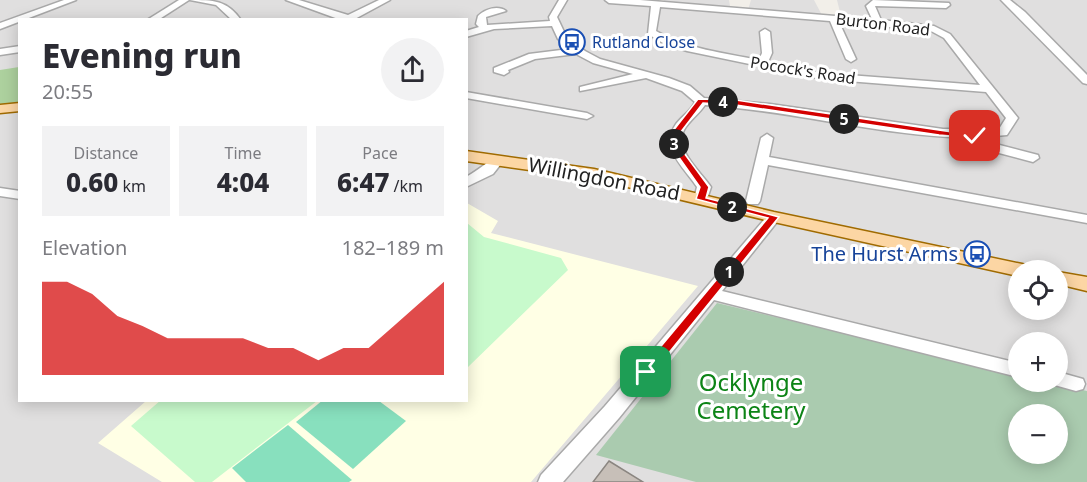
<!DOCTYPE html>
<meta charset="utf-8">
<style>
body{margin:0;font-family:"Noto Sans",sans-serif;background:#f2f2f3;color:#2b2b33;height:100vh;display:flex;flex-direction:column;font-size:22px;white-space:nowrap}
*{box-sizing:border-box;margin:0}
p{font-size:20px;color:#7c7c81}
.icon{flex:none;width:33px;height:33px;fill:none;stroke:currentColor;stroke-width:2;stroke-linecap:round;stroke-linejoin:round}
.map{position:relative;flex:1;overflow:hidden}
.details{position:absolute;left:18px;top:18px;width:450px;height:384px;display:flex;flex-direction:column;background:#fff;border-radius:0px;box-shadow:0 3px 15px #0003}
.details>*{flex:none}
.buttons{position:absolute;left:1008px;top:260px;display:grid;gap:12px}
.buttons a{display:grid;place-items:center;width:60px;height:60px;border-radius:50%;background:#fff;box-shadow:0 3px 15px #0003;font-size:30px}
.pin{position:absolute;display:grid;place-items:center;width:51px;height:51px;color:#fff;margin:-26px;border-radius:12px;box-shadow:0 3px 9px #0006}
.km{position:absolute;width:30px;height:30px;margin:-15px;border-radius:50%;background:#222;color:#fff;font-size:16px;line-height:30px;text-align:center}
.round{display:grid;place-items:center;flex:none;width:63px;height:63px;border-radius:32px;background:#f2f2f3}
.overview{display:flex;align-items:center;justify-content:space-between;height:102px;padding:0 24px}
h1{font-size:33px;font-weight:800;line-height:45px}
.metrics{display:grid;grid-template-columns:repeat(3,1fr);gap:9px;height:102px;padding:6px 24px}
.metrics div{display:grid;align-content:center;border-radius:0px;background:#f2f2f3;text-align:center}
.metrics b{font-size:26px;font-weight:800}
.metrics small{font-size:16px;font-weight:400}
.metrics p{font-size:16px}
.chart{height:168px;padding:12px 24px}
.chart p{display:flex;justify-content:space-between}
.chart svg{width:100%;height:108px;margin-top:6px;fill:#d40000;opacity:.7}
.map>svg:first-child{display:block}
.residential{fill:#e0dfdf;fill-rule:evenodd}
.education{fill:#ffffe5}
.forest{fill:#add19e}
.cemetery{fill:#aacbaf;fill-rule:evenodd}
.park{fill:#c8facc}
.pitch{fill:#88e0be}
.building{fill:#c7bfb8;stroke:#8b8681;stroke-width:1.5}
.lines{fill:none;stroke-linecap:round;stroke-linejoin:round}
.minor-casing{stroke:#a9a9a9;stroke-width:3}
.major-casing{stroke:#a06b00;stroke-width:3}
.minor{fill:#fff;fill-rule:evenodd}
.major{fill:#fcd6a4;fill-rule:evenodd}
.route{fill:#d40000;stroke:#fff;stroke-width:1.5}
.labels{text-anchor:middle;stroke-width:6;stroke-linejoin:round;paint-order:stroke}
.far-street-label{font-size:16px;fill:#222;stroke:#fff}
.far-transit-label{font-size:16px;fill:#164399;stroke:#fff;text-anchor:start}
.street-label{font-size:20px;fill:#222;stroke:#fff}
.transit-label{font-size:20px;fill:#164399;stroke:#fff;text-anchor:end}
.near-park-label{font-size:24px;fill:#0c8416;stroke:#fff}
</style>
<div class="map">
<svg width="1087" height="482" viewBox="0 0 1087 482">
<rect width="100%" height="100%" fill="#f2efe9"/>
<path class="residential" d="M0,0h651l-2,5 12,1 3,-6h65l2,12 16,1 4,-13h63l10,19 18,1 -5,-20h250v482h-1087zM20,20h446v380h-446zM1018,270h40v39h-40zM1018,342h40v39h-40zM1018,414h40v39h-40z"/>
<path class="education" d="M467,203l31,18 -7,12 207,53 -167,196h-369l-64,-39 48,-42 320,-1z"/>
<path class="forest" d="M19,67v36l-19,2v-35z"/>
<path class="cemetery" d="M717,303l301,72v6h26l43,10v91h-391l-100,-27zM1018,414h40v39h-40z"/>
<g class="park">
<path d="M467,223l17,14 77,21 7,12 -101,98z"/>
<path d="M161,400h156v1l-105,81h-17l-64,-56z"/>
</g>
<g class="pitch">
<path d="M323,400l56,1 27,20 -53,48 -57,-47z"/>
<path d="M288,425l64,55 -3,2h-103l-14,-14z"/>
</g>
<path class="building" d="M609,461l34,21h-50z"/>
<g class="lines">
<g class="minor-casing">
<g id="minor">
<path d="M64,0h12l-76,29v-6z"/>
<path d="M179,0h10l-31,20h-11z"/>
<path d="M190,0c23,0 37,0 51,20h-9l-16,-15z"/>
<path d="M286,0h13l49,15 31,-15h11l-37,20h-12z"/>
<path d="M559,0h8l-10,17 9,19 19,15 15,8 69,19 21,8 14,12 66,6 173,25h56l7,-11 -20,-26 -164,-13 -135,-28 -24,-8 -15,-9 3,-28 -42,-3 -4,-3h35l232,19 -6,-13 7,-6 76,3 1,2 -4,3 -71,-2 6,14 53,6 16,8 68,84 -11,17 -24,2 5,5 50,13 1,3 -6,4 -53,-14 -10,-10c-89,-2 -176,-27 -265,-33 -6,9 -16,16 -21,25 -10,20 17,42 27,57l-5,15h-10l-2,-3 3,-12c-13,-20 -38,-39 -21,-63 6,-8 15,-13 19,-22l-13,-11 -36,-13 -66,13v-4l53,-13 -40,-11 -17,-9 -41,5 -27,11 1,2 -5,3 -10,-3v-4l35,-14 40,-5 -11,-10 -6,-13 -58,3 -28,8v-6l13,-4 -3,-3 2,-8c7,-7 20,-11 28,-5l-20,6 1,8 63,-4 -1,-4zM660,7l170,14 16,38 5,3 5,-3 -17,-37 92,9 13,7 36,47 -158,-12 -54,-11 4,-9 -2,-21 -5,-3 -5,3 2,21 -3,7c-35,-7 -72,-11 -103,-29z"/>
<path d="M1001,0h9l15,12 62,63v9l-4,-1z"/>
<path d="M20,46v6l-20,3v-6z"/>
<path d="M466,92l121,21 6,3 -6,3 -121,-21z"/>
<path d="M767,134l6,4 -4,19 318,58v8l-319,-58 -8,36 -2,3h-10l-2,-3 15,-63z"/>
<path d="M498,156l6,4 -11,14 -27,13v-10c10,-5 25,-18 32,-21z"/>
<path d="M0,188l20,3v8l-20,-3z"/>
<path d="M774,213l7,4 -59,74 296,72v14l-304,-77 -95,118 -56,64h-25l3,-7 64,-69 164,-192z"/>
<path d="M1058,372l25,7 2,5 -2,5 -7,2 -25,-7 -1,-3h8z"/>
</g>
</g>
<g class="major-casing">
<g id="major">
<path d="M20,103v8l-20,2v-8z"/>
<path d="M466,151l128,18 180,43 248,52 7,2 2,4h-13v6l-244,-54 -180,-43 -128,-18z"/>
<path d="M1058,272l29,5v14l-29,-7z"/>
</g>
</g>
<use href="#minor" class="minor"/>
<use href="#major" class="major"/>
</g>
<path class="route" d="M698,99l38,1 243,36 -4,2 -36,-3 -203,-30 -33,-2 -26,34 4,12 28,38 -3,11 73,19 -129,159h-8v-7l126,-151 -72,-19 4,-12 -27,-38 -4,-13z"/>
<defs>
<g id="bus-ring" transform="scale(1.35)"><circle r="9.5" fill="#fff" stroke="#1a4fb4" stroke-width="1.5"/><path d="M-5-6H5V4H4V6H2V4H-2V6H-4V4H-5ZM-3.5-4V0h7V-4ZM-3.5 1.2v1.5H-2V1.2ZM2 1.2v1.5H3.5V1.2Z" fill="#1a4fb4"/></g>
</defs>
<g fill-rule="evenodd">
<use href="#bus-ring" x="572" y="42"/>
<use href="#bus-ring" x="977" y="254"/>
</g>
<g class="labels">
<g class="far-street-label">
<text transform="translate(883 24) rotate(7)" y="6">Burton Road</text>
<text transform="translate(803 70) rotate(9)" y="6">Pocock's Road</text>
</g>
<g class="far-transit-label">
<text x="592" y="48">Rutland Close</text>
</g>
<g class="street-label">
<text transform="translate(604 179) rotate(11)" y="7">Willingdon Road</text>
</g>
<g class="transit-label">
<text x="958" y="261">The Hurst Arms</text>
</g>
<g class="near-park-label">
<text x="751" y="391">Ocklynge<tspan x="751" dy="28">Cemetery</tspan></text>
</g>
</g>
</svg>
<div class="buttons">
<a><svg class="icon" aria-label="locate" viewBox="0 0 24 24"><circle cx="12" cy="12" r="6"/><path d="M12 2v4M12 18v4M2 12h4M18 12h4"/></svg></a>
<a>+</a>
<a>−</a>
</div>
<div class="pin" style="left:646px;top:372px;background:#1e9e55"><svg class="icon" aria-label="arrive" viewBox="0 0 24 24"><path d="M6 21V4h12l-3 4 3 4H6"/></svg></div>
<div class="pin" style="left:975px;top:136px;background:#d93025"><svg class="icon" aria-label="check" viewBox="0 0 24 24"><path d="M5 12l5 5 9-10"/></svg></div>
<b class="km" style="left:729px;top:272px">1</b>
<b class="km" style="left:732px;top:207px">2</b>
<b class="km" style="left:674px;top:144px">3</b>
<b class="km" style="left:723px;top:102px">4</b>
<b class="km" style="left:844px;top:119px">5</b>
<section class="details">
<div class="overview"><div><h1>Evening run</h1><p>20:55</p></div><a class="round"><svg class="icon" aria-label="share" viewBox="0 0 24 24"><path d="M12 15V3M7 8l5-5 5 5M5 13v7h14v-7"/></svg></a></div>
<div class="metrics">
<div><p>Distance</p><b>0.60<small> km</small></b></div>
<div><p>Time</p><b>4:04</b></div>
<div><p>Pace</p><b>6:47<small> /km</small></b></div>
</div>
<div class="chart"><p><span>Elevation</span>182–189 m</p>
<svg viewBox="0 0 160 44" preserveAspectRatio="none"><path d="M0 44V6L10 6L20 11L30 20L40 24L50 29L60 29L70 29L80 29L90 33L100 33L110 38L120 33L130 33L140 24L150 15L160 6V44z"/></svg>
</div>
</section>
</div>
